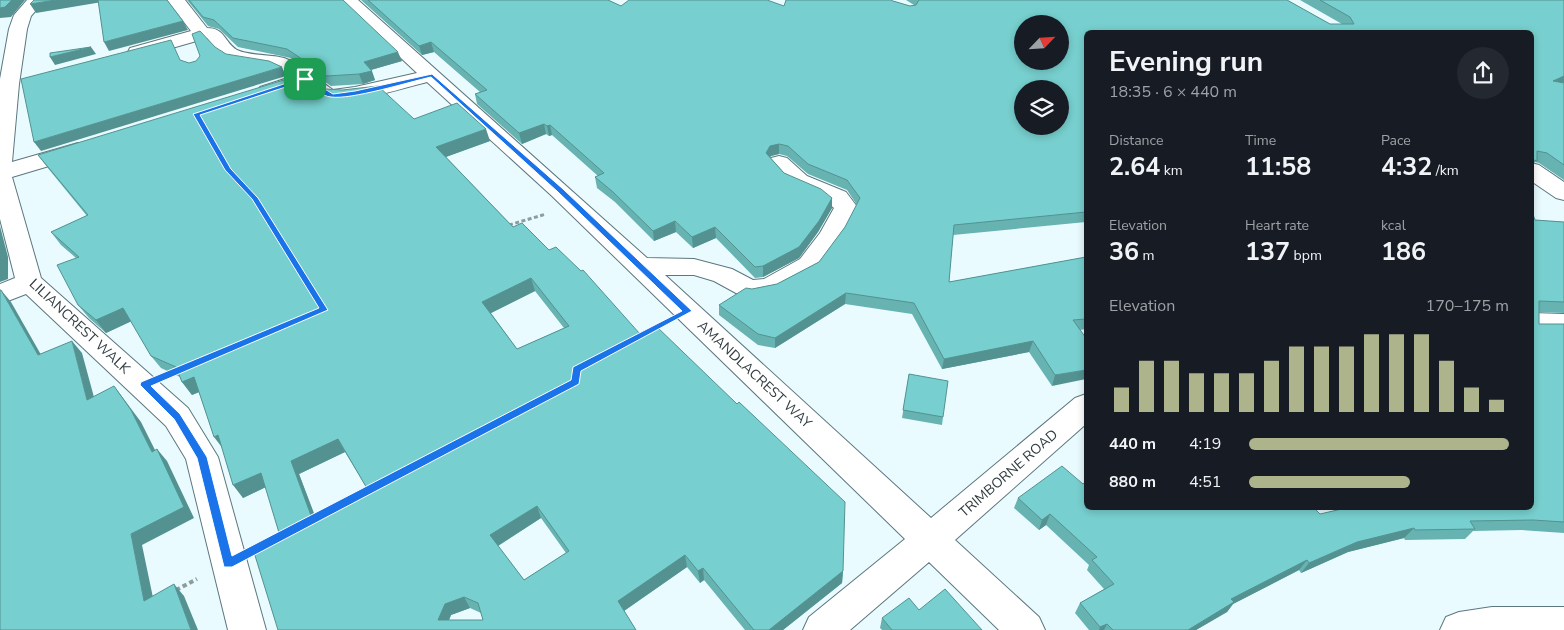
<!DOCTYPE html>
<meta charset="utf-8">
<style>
body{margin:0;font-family:"Nunito Sans",sans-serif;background:#242831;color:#f1f3f6;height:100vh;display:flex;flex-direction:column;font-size:19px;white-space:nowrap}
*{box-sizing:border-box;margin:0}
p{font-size:16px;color:#9ea1a6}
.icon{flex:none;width:28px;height:28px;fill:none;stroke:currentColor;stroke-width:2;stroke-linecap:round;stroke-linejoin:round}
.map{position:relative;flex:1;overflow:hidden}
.details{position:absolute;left:1084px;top:30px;width:450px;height:480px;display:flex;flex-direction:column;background:#171b24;border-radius:8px;box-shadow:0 2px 8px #0003}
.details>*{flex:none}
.needle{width:32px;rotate:65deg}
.tools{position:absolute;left:1014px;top:15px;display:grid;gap:10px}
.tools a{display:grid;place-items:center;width:55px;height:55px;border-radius:50%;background:#171b24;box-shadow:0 2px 8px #0003;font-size:25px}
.pin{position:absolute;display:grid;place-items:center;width:42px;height:42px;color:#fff;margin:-21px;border-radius:10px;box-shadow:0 2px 8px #0006}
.round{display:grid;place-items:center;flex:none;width:52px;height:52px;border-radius:26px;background:#242831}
.summary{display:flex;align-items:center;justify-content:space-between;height:85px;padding:0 25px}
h1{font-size:28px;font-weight:700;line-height:38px}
.stats{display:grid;grid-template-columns:repeat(3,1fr);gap:8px;height:85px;padding:5px 25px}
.stats div{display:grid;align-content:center}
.stats b{font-size:25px;font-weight:700}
.stats small{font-size:14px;font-weight:400}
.stats p{font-size:14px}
.chart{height:140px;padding:10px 25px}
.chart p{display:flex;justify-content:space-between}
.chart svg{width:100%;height:90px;margin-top:5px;stroke:#adb48c;stroke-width:6}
ul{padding:0 25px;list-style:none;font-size:16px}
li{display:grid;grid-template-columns:80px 60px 1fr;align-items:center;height:38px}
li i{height:12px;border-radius:6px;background:#adb48c}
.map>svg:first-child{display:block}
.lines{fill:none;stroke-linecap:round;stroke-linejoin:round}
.minor-casing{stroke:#5c777e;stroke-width:2}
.path-far1{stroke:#8d9ca0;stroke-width:3;stroke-dasharray:4 2.5;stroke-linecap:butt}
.path{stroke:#8d9ca0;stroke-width:4;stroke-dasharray:4.5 3;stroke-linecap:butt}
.minor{fill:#fff;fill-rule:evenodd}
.wall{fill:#66b3b2;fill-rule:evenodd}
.shaded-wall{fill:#539291}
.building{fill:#77d0cf;stroke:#539291;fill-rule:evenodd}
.route{fill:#1a73e8;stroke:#fff;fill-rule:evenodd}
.labels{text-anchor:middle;stroke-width:4;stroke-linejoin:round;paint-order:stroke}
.street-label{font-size:14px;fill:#303c3f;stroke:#fff}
</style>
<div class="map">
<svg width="1564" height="630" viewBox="0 0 1564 630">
<rect width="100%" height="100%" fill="#e9fbff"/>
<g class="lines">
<g class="minor-casing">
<g id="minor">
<path d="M27,0h18l-14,16 -4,13 -8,55 -7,78 66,-19 8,2 3,5 -3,5 -74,22 29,101 147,130 30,49 48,173h-38l-42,-171 -20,-33 -140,-132 -26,10v-20l15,-6 -15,-59v-140l9,-50 5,-14z"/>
<path d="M167,0h18l22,28c18,0 17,14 30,22 13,6 32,4 47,8 18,6 33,21 49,32l22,-3 62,-14 -78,-73h19l289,258 47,1 38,10 21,11 11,-1 36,-20 20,-26 14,-25 -12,-10 -37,-16 -17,-19 3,-5 8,-2 8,2 20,18 39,16 12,16 -15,28 -25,35 -41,22 -25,5 -16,-5 -22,-12 -20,-6h-29l266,243 144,-120 11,-4v30l-131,116 84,77 6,13h-46l-70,-68 -79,68h-47l6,-13 96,-78 -353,-343 -125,-114c-23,6 -72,21 -94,20 -12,-1 -21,-9 -31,-16l-35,11 -7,-2 -3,-4 3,-4 31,-10c-22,-17 -48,-7 -68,-20 -7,-5 -11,-13 -16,-19l-70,20 -7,-2 -2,-4 2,-4 61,-17z"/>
<path d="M1531,163l8,2 25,17v18l-8,-2 -25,-17z"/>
<path d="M1531,313l33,1v20l-33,-1z"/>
<path d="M1492,607h72v23h-124l6,-13 13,-5z"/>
</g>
</g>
<path class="path-far1" d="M509,225l37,-11"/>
<g class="path">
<path d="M314,519l41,-21"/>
<path d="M176,590l21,-11"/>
</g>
<use href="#minor" class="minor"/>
</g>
<g class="wall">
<path d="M187,0h156l59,61 -31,9 4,10 -12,4 -32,2 -40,-28 -53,-11 -19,-18 -11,-3z"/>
<path d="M361,0h247l13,6h163l109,-5 17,5 4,-1 -8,-5h381l43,24h12l-42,-24h264v180l-25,-17 -4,-1 -4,6v-136h-445v190l-133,13 -4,47 137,-25v72l-6,1 -28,56 -23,-34 -87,17 -30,-55 -67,-10 -70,44 -17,-3 -39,-30v-10l33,-16 25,-5 42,-22 26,-35 12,-22 -10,-15 -39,-16 -21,-18 -8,-2 -8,2 -1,1 14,16 48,25v10l-14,24 -19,26 -36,19 -8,1 -39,-40 -23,10 -17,-16 -22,9 -39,-39 -18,-14 -2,-11 3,-1 -46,-41 -3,1 -3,-2 -24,10 -45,-40 -2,-10 5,-2 -46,-40 -12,3z"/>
<path d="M310,84l104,35 76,22 -44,16 397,414 -1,12 -59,47h-38l-41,-50 -4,3 -13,-16 -63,44 12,19h-358l2,-94 -14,-49 -23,11 -44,-106 -7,3 -10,-13 -2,-5 -19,-9 -10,-12 -20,-35 -25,12 -17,-15 -11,-13 -2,-47 -15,-13 -10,-13 36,-16 -40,-49 -9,-12zM535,291l29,37 -47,21 -26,-36zM345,452l23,38 -52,30 -17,-46zM541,518l25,35 -42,27 -26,-34zM470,608l11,5 2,7h-34l2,-5z"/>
<path d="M1535,220l29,2v91l-25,-1v12h25v209l-43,-3 -48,1 -8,8 -60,1 -1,-2 -56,14 -47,21 -2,-3 -66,34 -6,8 -31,18h-107l-14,-17 5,-10 24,-14 -17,-19 2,-5 -43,-40 -7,5 -25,-22 4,-10 65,-14 237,30 211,-6z"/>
<path d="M909,374l34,43 -1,8 -40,-7z"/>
<path d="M919,610l63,20h-100l-2,-2 2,-10z"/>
</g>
<g class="shaded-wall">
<path d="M12,0h13l-14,17 -11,1v-10z"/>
<path d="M56,0h45l1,2 -66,11 -6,-9z"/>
<path d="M183,21l5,9 -79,21 -5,-9z"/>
<path d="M431,42l3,10 -12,3 -3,-9z"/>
<path d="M91,47l5,7 -41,11 -5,-8z"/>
<path d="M398,52l4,9 -35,10 -3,-9z"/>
<path d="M282,67l4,9 -245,75 -7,-9z"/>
<path d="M372,71l3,9 -12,4 -4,-10z"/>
<path d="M1564,76v7l-11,-2z"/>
<path d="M544,124l2,10 -24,10 -3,-11z"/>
<path d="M550,125l2,10 -3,1 -2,-10z"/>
<path d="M486,129l4,12 -50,18 -4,-12z"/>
<path d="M779,144v10l-8,2 -5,7v-10l4,-7z"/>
<path d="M832,198v10l-14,24 -19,26 -36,19v-11z"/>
<path d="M675,221l1,11 -22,9 -1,-10z"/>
<path d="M0,226l8,31v22l-8,3z"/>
<path d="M715,227l1,11 -23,10 -1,-11z"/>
<path d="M531,278l4,13 -48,24 -5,-13z"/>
<path d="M1,290l10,12 37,65 -10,-12z"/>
<path d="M846,293l-1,11 -70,44v-10z"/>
<path d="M123,308l9,13 -26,12 -10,-13z"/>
<path d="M72,341l10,12 16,59 -11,-12z"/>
<path d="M1033,341l-4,11 -87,17 2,-10z"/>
<path d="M1086,370v9l-34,7 3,-11z"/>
<path d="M194,377l10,13 -12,5 -10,-13z"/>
<path d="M114,386l27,36 21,42 -10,-12z"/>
<path d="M218,435l6,15 -10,-13z"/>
<path d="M338,439l7,13 -46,22 23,60 -9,-13 -22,-60z"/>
<path d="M157,449l10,12 27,57 -52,27 14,67 -12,-11 -13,-67z"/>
<path d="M261,473l9,12 -27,13 -10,-13z"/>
<path d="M537,506l4,12 -45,29 -6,-12z"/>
<path d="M1050,514l-4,11 -7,5 3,-10z"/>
<path d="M1414,528l-10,10 -56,14 -47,21 8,-10 48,-21z"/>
<path d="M685,555l2,12 -66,46 -3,-12z"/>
<path d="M1307,560l-8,10 -66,34 -6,8 -31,18h-8l43,-31z"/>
<path d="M703,568l1,12 -4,3 -2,-12z"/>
<path d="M843,571l-1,12 -59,47h-14z"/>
<path d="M174,584l10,12 14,34h-7z"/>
<path d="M464,597l6,11 -19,7 -6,15 -7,-10 7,-16z"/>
<path d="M1107,624l-3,6h-5l1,-3z"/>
</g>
<g class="building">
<path d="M0,0h12l-7,7 -5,1z"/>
<path d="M34,0h22l-26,4z"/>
<path d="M98,0h69l16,21 -79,21z"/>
<path d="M189,0h154l55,52 -34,10 8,9 -13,3 -32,2 -40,-27 -54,-11 -19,-18 -11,-3z"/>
<path d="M368,0h240l13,6 8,-6h138l17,6 2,-6h105l2,1 17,5 6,-1 3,-5h368l43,24h24l-4,-7 -30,-17h244v76l-11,5 11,2v82l-17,-12 -10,-2v10l-6,-2v-127h-259l-2,-1 1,1h-185v180l-132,13 -5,57 137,-25v62l-13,1 13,18v32l-31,5 -22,-34 -89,18 -30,-56 -68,-10 -71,45 -17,-4 -39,-29 27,-17 6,1 25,-5 42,-22 26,-35 15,-29 -13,-18 -39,-16 -20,-18 -9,-2 -9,2 -4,7 18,20 37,16 11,9 -13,23 -20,26 -36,19 -8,1 -40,-40 -23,10 -17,-16 -22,10 -40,-39 -18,-15 9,-4 -54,-48 -3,1 -3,-2 -25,9 -44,-39 12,-4 -56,-48 -12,4zM1022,24h38v37h-38zM1022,89h38v37h-38z"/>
<path d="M200,31l15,16 11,7 43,7 13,6 -248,75 -13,-63 150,-39 9,20 9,3 7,-2 4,-5 -8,-22z"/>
<path d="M91,47l-41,10v-4z"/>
<path d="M297,76l13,8 16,5 16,1 36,-4 36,33 43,-16 29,26 -50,18 77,80 9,-4 27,27 7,-3 25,24 2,-1 57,64 16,-8 81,78 2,-2 106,100 -2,69 -74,59h-15l-51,-62 -5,3 -13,-16 -67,46 18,29h-358l-25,-81 27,-13 -19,-63 -28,12 -15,-50 -4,2 -20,-60 -12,5 -6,-15 -25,-11 -28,-48 -27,12 -18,-15 -21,-40 22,-8 -28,-25 37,-17 -50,-60zM531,278l38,48 -52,23 -35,-47zM338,439l30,51 -55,31 -22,-60zM537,506l32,45 -45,29 -34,-45zM464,597l14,6 5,17h-45l7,-16z"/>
<path d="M1531,209l4,11 29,2v80l-25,-1v23h25v198l-31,-2 -63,1 5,8 -60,1 -1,-2 -57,14 -48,21 -2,-3 -76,39 3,3 -46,28h-75l-6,-6 -7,3 -20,-24 34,-19 -22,-24 5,-3 -47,-43 -8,6 -24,-22 44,-32 21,18 3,-3v27h228l6,6 26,-6h185z"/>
<path d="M0,290h1l37,65 34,-14 15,59 27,-14 17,24 21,42 5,-3 27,58 -53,27 13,67 30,-17 17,46h-191z"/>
<path d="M909,374l39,7 -5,36 -40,-7z"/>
<path d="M945,589l37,41h-90l-10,-12 27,-20 10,12z"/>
</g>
<path class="route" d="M432,74l131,115 129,122 -111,60 -2,13 -347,183h-8l-27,-109 -23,-39 -34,-34 1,-3 178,-74 -67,-109 -27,-29 -32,-56 112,-37 28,17 22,-3zM431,77l127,115 124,119 -109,56 -2,13 -339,176 -25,-99 -27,-43 -29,-28 177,-76 -70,-112 -27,-29 -31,-54 104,-34c8,6 17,15 27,16 20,3 78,-15 100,-20z"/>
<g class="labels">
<g class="street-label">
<text transform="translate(80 326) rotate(43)" y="5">LILIANCREST WALK</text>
<text transform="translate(755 374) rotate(43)" y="5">AMANDLACREST WAY</text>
<text transform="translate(1008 473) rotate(-41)" y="5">TRIMBORNE ROAD</text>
</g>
</g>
</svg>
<div class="tools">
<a><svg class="needle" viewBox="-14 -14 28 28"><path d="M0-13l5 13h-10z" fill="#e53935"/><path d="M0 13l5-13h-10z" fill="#9ea1a6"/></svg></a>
<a><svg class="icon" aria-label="layers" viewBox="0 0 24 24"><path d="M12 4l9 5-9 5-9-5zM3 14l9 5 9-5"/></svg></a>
</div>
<div class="pin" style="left:305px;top:79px;background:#1e9e55"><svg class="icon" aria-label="arrive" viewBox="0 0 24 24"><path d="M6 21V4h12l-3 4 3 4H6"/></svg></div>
<section class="details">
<div class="summary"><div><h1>Evening run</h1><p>18:35 · 6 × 440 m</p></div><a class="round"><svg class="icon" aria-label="share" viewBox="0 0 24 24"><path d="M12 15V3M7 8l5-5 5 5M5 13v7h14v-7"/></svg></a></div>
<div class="stats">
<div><p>Distance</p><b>2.64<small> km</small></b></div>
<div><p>Time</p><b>11:58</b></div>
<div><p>Pace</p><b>4:32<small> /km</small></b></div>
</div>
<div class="stats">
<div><p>Elevation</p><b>36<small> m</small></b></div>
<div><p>Heart rate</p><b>137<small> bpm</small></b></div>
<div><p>kcal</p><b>186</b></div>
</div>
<div class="chart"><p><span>Elevation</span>170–175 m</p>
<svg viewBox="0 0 160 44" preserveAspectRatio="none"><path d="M5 44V32M15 44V19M25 44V19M35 44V25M45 44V25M55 44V25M65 44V19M75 44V12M85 44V12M95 44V12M105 44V6M115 44V6M125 44V6M135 44V19M145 44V32M155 44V38"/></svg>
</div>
<ul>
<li><b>440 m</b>4:19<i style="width:100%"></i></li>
<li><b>880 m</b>4:51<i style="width:62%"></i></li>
</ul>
</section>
</div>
